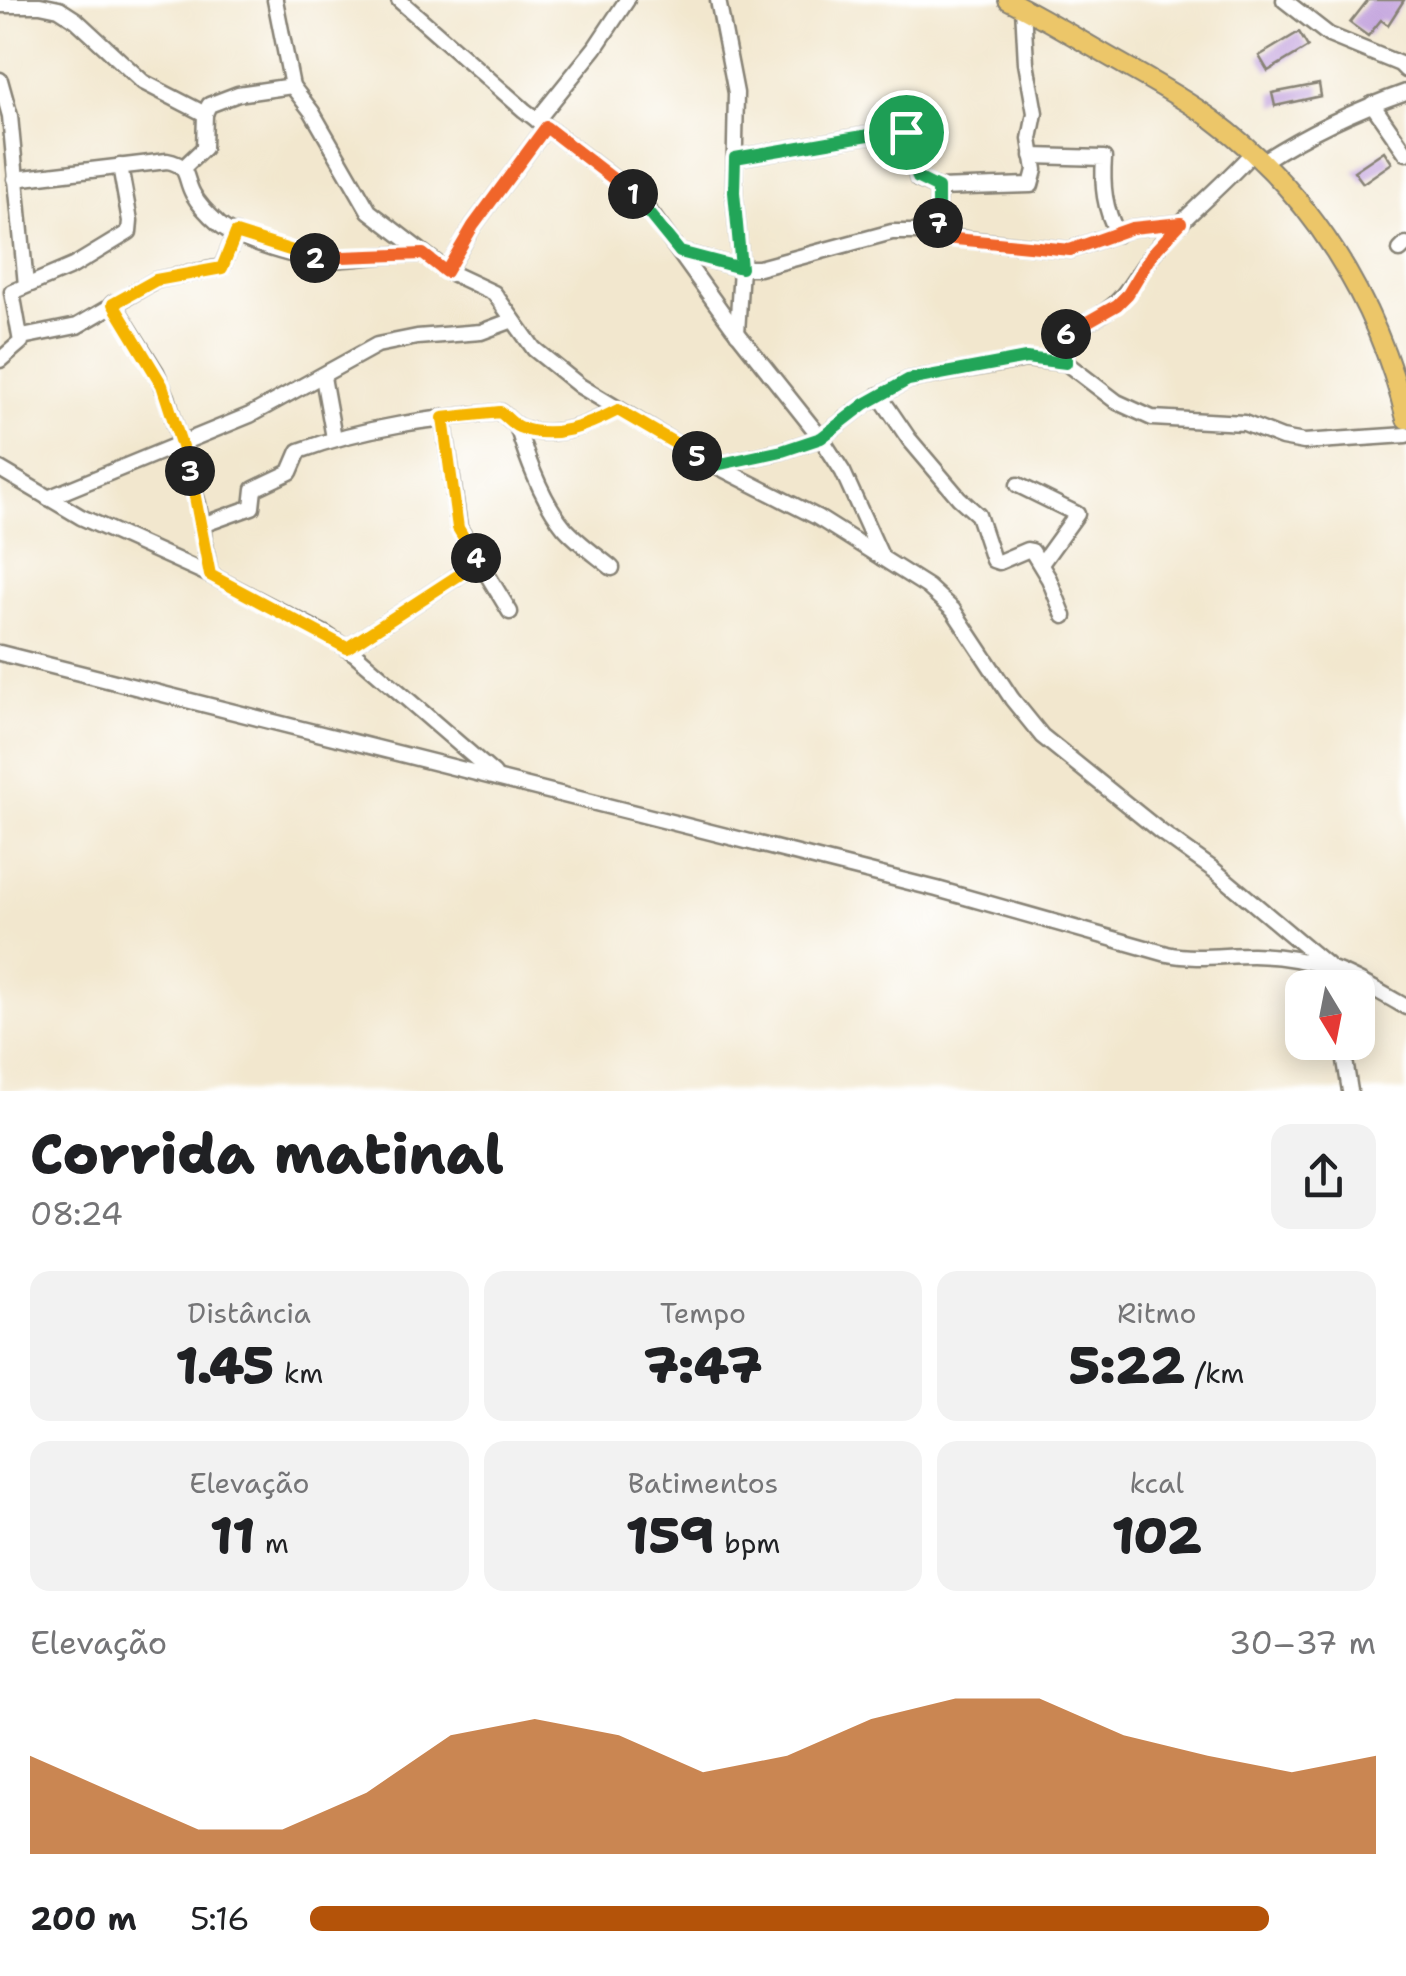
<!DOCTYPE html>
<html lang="pt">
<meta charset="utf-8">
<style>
body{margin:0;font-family:"Shantell Sans",sans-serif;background:#f2f2f2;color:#202124;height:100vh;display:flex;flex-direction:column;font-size:38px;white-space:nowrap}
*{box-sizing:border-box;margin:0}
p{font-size:32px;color:#757577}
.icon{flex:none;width:55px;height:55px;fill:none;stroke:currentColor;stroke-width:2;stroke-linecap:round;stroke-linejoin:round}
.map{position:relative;height:1091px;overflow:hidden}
.drawer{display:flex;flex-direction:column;background:#fff;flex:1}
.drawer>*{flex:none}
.needle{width:65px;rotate:170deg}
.fabs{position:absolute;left:1285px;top:970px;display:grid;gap:20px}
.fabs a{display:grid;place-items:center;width:90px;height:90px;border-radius:20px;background:#fff;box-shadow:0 5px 25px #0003;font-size:50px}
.pin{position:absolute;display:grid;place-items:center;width:85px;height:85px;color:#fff;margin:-42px;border:5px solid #fff;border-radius:50%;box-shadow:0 2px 10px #0007}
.km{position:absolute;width:50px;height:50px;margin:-25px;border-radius:50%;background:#222;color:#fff;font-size:28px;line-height:50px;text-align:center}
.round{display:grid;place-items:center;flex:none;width:105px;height:105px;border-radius:20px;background:#f2f2f2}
.overview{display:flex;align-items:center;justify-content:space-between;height:170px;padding:0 30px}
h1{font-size:55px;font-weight:800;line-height:75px}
.metrics{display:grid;grid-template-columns:repeat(3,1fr);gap:15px;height:170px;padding:10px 30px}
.metrics div{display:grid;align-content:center;border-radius:20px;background:#f2f2f2;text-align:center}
.metrics b{font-size:50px;font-weight:800}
.metrics small{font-size:28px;font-weight:400}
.metrics p{font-size:28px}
.chart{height:280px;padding:20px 30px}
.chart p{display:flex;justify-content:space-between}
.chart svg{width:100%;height:180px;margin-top:10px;fill:#b45309;opacity:.7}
ul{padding:0 30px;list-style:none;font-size:32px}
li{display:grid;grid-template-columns:160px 120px 1fr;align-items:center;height:75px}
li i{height:25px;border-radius:12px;background:#b45309}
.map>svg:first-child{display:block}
.building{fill:#be9bda}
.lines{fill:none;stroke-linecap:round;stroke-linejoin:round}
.minor-casing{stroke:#878275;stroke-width:19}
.major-casing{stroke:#878275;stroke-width:22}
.minor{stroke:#fff;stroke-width:14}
.major{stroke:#ecc669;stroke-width:18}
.split-1-casing{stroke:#fff;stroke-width:20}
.split-2-casing{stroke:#fff;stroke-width:20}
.split-3-casing{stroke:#fff;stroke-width:20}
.split-4-casing{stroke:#fff;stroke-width:20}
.split-5-casing{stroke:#fff;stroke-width:20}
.split-6-casing{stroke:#fff;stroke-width:20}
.split-7-casing{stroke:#fff;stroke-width:20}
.split-8-casing{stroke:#fff;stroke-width:20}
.split-1{stroke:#22a559;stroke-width:12}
.split-2{stroke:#f0652b;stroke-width:12}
.split-3{stroke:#f5b400;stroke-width:12}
.split-4{stroke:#f5b400;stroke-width:12}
.split-5{stroke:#f5b400;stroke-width:12}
.split-6{stroke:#22a559;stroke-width:12}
.split-7{stroke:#f0652b;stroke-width:12}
.split-8{stroke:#22a559;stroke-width:12}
</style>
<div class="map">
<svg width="1406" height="1091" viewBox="0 0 1406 1091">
<rect width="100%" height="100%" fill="#fff"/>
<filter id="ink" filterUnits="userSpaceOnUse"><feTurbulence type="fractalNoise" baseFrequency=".01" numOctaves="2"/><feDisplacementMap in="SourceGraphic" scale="20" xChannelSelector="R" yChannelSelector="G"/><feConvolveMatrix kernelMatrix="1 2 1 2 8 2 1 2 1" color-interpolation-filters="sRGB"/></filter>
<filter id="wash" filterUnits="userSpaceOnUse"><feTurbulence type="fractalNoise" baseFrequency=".0048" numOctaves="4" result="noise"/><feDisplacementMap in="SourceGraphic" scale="40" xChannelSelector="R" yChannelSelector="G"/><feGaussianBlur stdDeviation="2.25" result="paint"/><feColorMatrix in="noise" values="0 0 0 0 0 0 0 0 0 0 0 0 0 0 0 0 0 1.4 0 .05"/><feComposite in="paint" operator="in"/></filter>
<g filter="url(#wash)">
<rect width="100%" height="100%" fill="#f2e7ce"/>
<g id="blocks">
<g class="building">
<path d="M1368,0h36l-16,25 -7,-5 -13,16 -18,-13z"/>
<path d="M1299,32l9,15 -40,24 -9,-15z"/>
<path d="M1319,84l2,12 -46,10 -3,-13z"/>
<path d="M1384,151l8,12 -29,20 -9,-12z"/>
</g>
</g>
</g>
<g filter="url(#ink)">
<use href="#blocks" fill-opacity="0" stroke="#878275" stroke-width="2.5"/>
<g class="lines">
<g class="minor-casing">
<g id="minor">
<path d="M275,0l17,86 20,26 57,99 78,60 47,22 40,56 46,37 113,68 124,63 111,70 25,23 59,89 30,37 119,96 53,38 113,95 5,23"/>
<path d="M399,0l125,110 106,81 23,25 79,110 89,112 22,34 39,86"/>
<path d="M718,0l18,93 -2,99 7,76 -4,65"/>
<path d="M1284,0l45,35 71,29 6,6"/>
<path d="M0,5h40l19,4 17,11 67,62 62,32"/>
<path d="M0,80l10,36 16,169"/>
<path d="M1372,104l34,49"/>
<path d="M537,120l58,-72 32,-48"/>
<path d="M1032,156l72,2c-2,27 0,51 14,76"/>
<path d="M735,158l168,-29 15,50 20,9 93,-3 4,-15 -5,-31 5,-26 -9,-50 -3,-56"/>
<path d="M1263,161c45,-29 92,-51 143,-69"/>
<path d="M184,167l20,-19 1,-34 4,-9 29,-11 54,-8"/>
<path d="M15,179l152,-18c23,4 17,17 26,33 6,11 17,22 26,30 21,18 83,36 110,36 31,-1 62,-7 94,-6"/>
<path d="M938,188v46"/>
<path d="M1400,250l6,-6"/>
<path d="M680,252l61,16h18l133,-36h32l21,5 125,13 62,-22 49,-5"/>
<path d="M447,271l26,-45 73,-99"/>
<path d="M113,303l43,69 11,25 31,107 12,71"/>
<path d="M22,337l55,-11 79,-46 66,-13 14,-34"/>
<path d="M0,360l21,-18 -9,-50 61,-26 56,-34 1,-11 -10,-55"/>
<path d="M1066,363l-1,-28 3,-5c67,-24 57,-50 100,-94 27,-29 58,-54 84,-83"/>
<path d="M323,377l11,61"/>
<path d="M879,395l30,44 50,59 19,17 15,45 6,2 28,-12 5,1 17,28 15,37"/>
<path d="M443,417l16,111 51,84"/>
<path d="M517,426c10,33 25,74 47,101 13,15 32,28 48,41"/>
<path d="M717,465l65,-14 39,-13 44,-34 43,-24 118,-21 40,4 51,39 35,16 92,5 38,15 22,4 102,-7"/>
<path d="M0,469l81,48 129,58 117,60 28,19 139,120"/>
<path d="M1018,485l59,29 -36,50"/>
<path d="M48,498l202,-83 127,-70 40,-8 64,-5 32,-12"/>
<path d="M202,525l50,-18 2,-18 36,-17 9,-21c64,-24 134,-33 202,-39 6,5 11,12 18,15 34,14 70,-2 99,-18"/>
<path d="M347,648l132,-86"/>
<path d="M0,653l937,236 230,65c29,6 56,1 85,1 67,1 98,20 154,52"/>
<path d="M1342,1042l8,49"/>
</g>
</g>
<g class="major-casing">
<path id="major" d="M1008,0c34,17 67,37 100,56 35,20 71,39 104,63 99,73 165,181 194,300"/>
</g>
<use href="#minor" class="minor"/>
<use href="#major" class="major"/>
</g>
</g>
<g class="lines" filter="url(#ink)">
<g class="split-1-casing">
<path id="split-1" d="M633,194l47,58 61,16 -7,-76 1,-34 163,-28 8,2"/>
</g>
<g class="split-2-casing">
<path id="split-2" d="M315,258l108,-4 23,18 27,-46 73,-99 87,67"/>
</g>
<g class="split-3-casing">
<path id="split-3" d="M190,471l-28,-86 -49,-81 43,-24 66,-12 14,-35 79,25"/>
</g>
<g class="split-4-casing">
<path id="split-4" d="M190,471l20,104 137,73 132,-86 -3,-4"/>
</g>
<g class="split-5-casing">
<path id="split-5" d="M476,558l-18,-30 -15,-110 57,-6c7,5 12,12 19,15 34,14 70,-2 99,-17l79,46"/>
</g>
<g class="split-6-casing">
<path id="split-6" d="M697,456l19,9 66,-14 39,-13 44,-34 43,-24 118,-22 40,5v-29"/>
</g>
<g class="split-7-casing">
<path id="split-7" d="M938,223v11l7,4 125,12 62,-22 49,-5 -29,31 -24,40 -11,11 -51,29"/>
</g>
<g class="split-8-casing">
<path id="split-8" d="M906,132l12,46 20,10v35"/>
</g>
<use href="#split-1" class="split-1"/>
<use href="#split-2" class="split-2"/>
<use href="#split-3" class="split-3"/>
<use href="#split-4" class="split-4"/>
<use href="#split-5" class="split-5"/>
<use href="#split-6" class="split-6"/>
<use href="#split-7" class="split-7"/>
<use href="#split-8" class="split-8"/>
</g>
</svg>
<div class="fabs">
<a><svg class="needle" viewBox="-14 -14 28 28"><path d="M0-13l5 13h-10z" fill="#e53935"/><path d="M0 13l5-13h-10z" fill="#757577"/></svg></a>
</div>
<div class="pin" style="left:906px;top:132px;background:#1e9e55"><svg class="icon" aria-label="arrive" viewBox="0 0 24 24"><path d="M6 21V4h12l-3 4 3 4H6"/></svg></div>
<b class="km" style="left:633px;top:194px">1</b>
<b class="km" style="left:315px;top:258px">2</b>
<b class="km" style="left:190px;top:471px">3</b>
<b class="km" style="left:476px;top:558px">4</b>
<b class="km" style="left:697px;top:456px">5</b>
<b class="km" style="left:1066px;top:334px">6</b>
<b class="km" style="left:938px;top:223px">7</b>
</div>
<section class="drawer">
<div class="overview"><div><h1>Corrida matinal</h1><p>08:24</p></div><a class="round"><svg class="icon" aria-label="share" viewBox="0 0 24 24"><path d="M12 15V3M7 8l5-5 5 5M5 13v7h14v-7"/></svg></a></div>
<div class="metrics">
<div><p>Distância</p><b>1.45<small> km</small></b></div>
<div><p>Tempo</p><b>7:47</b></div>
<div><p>Ritmo</p><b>5:22<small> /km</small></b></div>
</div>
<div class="metrics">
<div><p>Elevação</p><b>11<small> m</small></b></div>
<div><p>Batimentos</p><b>159<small> bpm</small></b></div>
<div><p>kcal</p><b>102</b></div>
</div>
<div class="chart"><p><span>Elevação</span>30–37 m</p>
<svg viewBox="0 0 160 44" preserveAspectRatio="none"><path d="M0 44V20L10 29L20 38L30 38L40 29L50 15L60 11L70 15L80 24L90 20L100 11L110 6L120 6L130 15L140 20L150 24L160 20V44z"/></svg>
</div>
<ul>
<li><b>200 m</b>5:16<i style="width:90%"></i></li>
</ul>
</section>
